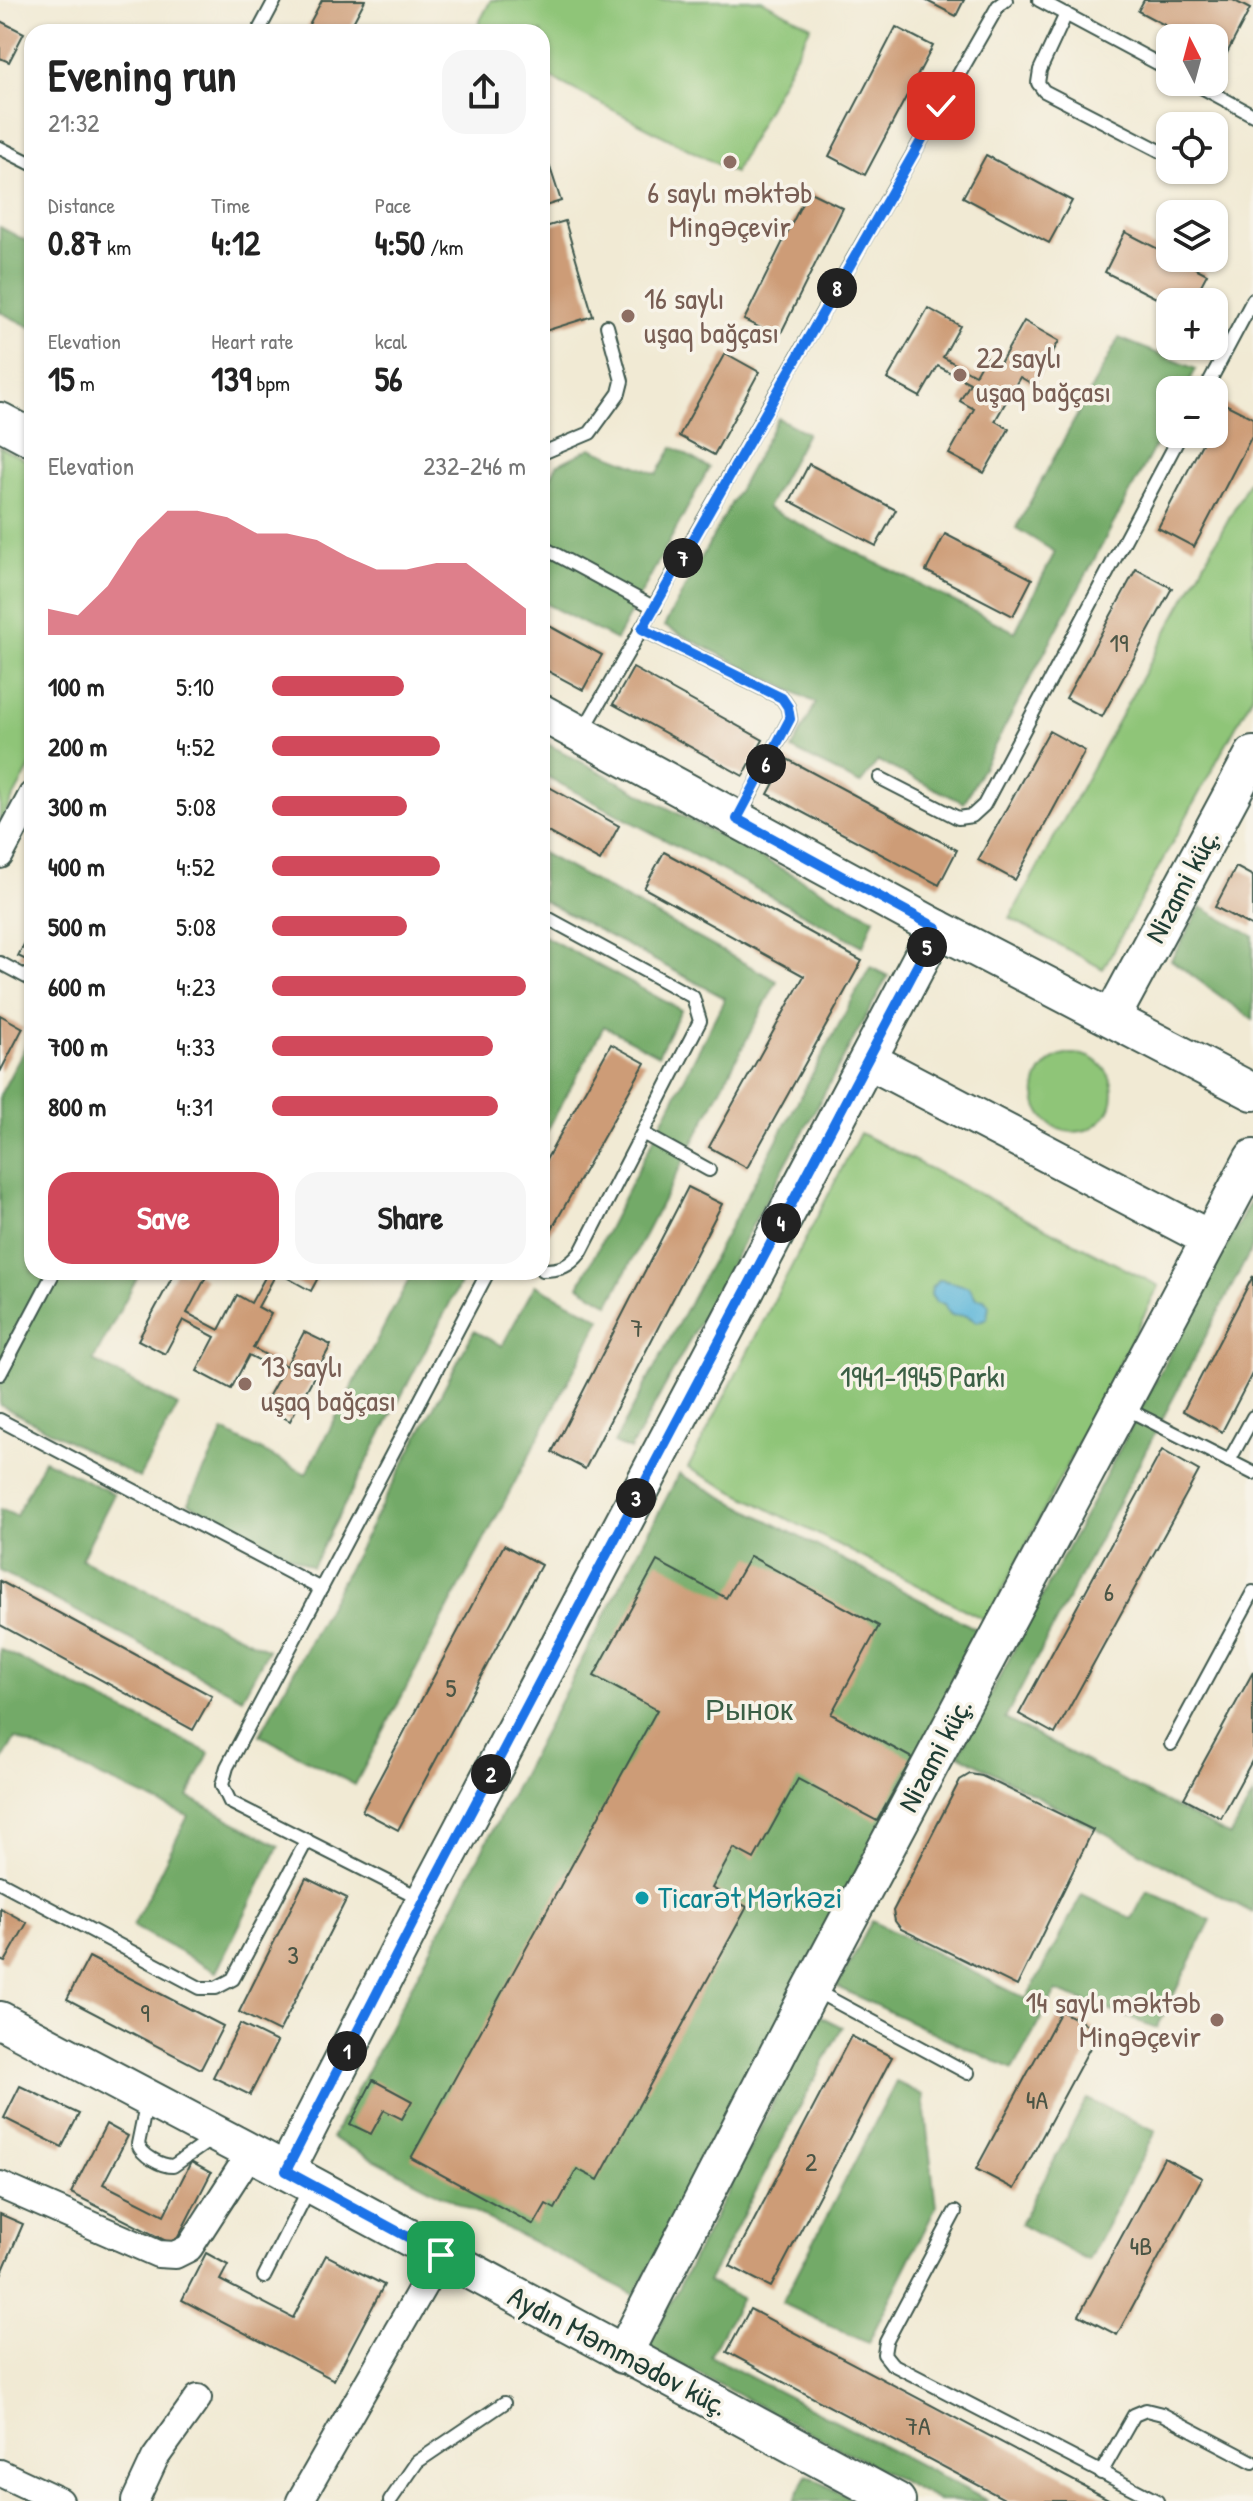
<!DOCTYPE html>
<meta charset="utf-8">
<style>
body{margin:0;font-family:"Patrick Hand",sans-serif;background:#f6f6f6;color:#222;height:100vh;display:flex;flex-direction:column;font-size:30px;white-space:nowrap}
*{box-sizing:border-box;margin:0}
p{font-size:26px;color:#767676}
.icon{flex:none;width:44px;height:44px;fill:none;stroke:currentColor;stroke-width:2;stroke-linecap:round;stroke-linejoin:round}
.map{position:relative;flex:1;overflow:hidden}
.panel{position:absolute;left:24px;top:24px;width:526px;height:1256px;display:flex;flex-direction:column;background:#fff;border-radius:24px;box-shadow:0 2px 6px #0004}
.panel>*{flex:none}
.needle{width:52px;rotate:354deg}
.tools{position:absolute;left:1156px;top:24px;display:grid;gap:16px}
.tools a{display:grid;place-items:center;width:72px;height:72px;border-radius:16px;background:#fff;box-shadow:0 2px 6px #0004;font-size:40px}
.pin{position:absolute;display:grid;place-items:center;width:68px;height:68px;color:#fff;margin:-34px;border-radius:16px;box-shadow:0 4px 12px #0006}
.km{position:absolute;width:40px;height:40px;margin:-20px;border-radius:50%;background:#222;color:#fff;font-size:22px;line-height:40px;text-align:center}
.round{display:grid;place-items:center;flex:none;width:84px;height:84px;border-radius:24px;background:#f6f6f6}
.headline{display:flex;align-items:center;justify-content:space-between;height:136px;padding:0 24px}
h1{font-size:44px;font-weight:800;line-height:60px}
.stats{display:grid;grid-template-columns:repeat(3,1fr);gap:12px;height:136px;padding:8px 24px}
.stats div{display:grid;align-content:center}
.stats b{font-size:34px;font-weight:800}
.stats small{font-size:22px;font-weight:400}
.stats p{font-size:22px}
.chart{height:224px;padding:16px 24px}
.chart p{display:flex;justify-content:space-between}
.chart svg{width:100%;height:144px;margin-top:8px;fill:#d1495b;opacity:.7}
.cta{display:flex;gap:16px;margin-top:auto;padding:16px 24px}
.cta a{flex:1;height:92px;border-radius:24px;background:#d1495b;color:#fff;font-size:32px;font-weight:800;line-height:92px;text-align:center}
.cta a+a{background:#f6f6f6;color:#222}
ul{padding:0 24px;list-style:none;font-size:26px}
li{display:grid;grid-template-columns:128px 96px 1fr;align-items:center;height:60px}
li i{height:20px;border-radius:10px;background:#d1495b}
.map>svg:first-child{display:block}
.green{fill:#8fc578;stroke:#578156;stroke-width:2}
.forest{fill:#73aa68;stroke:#49744e;stroke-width:2}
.water{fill:#5bb6d9;stroke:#3d7a86;stroke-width:2}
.building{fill:#cd9c77}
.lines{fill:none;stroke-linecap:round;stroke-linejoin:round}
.lane-casing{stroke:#3e574c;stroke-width:16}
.street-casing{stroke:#3e574c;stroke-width:30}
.secondary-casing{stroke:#3e574c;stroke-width:40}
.lane{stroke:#fff;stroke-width:12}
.street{stroke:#fff;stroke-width:26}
.secondary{stroke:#fff;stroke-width:36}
.route-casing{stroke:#fff;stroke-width:16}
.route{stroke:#1a73e8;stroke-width:10}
.education-dot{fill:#8d6e63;stroke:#f7f3e8;stroke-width:3}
.culture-dot{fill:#0f9aa8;stroke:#f7f3e8;stroke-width:3}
.labels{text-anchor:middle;stroke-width:7;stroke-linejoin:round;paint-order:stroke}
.number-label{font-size:26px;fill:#4a5545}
.education-label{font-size:30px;fill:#785e54;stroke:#f7f3e8;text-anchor:start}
.street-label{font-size:30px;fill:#1f3d34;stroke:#f7f3e8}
.park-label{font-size:30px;fill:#3b5f45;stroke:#f7f3e8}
.culture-label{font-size:30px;fill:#0d838f;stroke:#f7f3e8;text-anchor:start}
</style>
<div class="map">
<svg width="1253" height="2501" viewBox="0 0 1253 2501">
<rect width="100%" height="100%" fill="#f7f3e8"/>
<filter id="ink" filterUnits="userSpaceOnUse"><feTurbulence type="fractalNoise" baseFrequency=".0125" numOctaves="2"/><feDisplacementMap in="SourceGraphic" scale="16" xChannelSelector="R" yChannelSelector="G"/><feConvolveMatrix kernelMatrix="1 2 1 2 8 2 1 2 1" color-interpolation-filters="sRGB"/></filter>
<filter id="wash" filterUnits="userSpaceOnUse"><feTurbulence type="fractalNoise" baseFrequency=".006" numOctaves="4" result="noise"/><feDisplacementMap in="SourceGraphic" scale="32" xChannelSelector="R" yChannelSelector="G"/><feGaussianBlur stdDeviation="1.8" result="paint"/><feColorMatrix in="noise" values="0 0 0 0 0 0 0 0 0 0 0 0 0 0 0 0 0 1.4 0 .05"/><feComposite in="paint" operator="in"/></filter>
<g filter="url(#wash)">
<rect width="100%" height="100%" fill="#f1ead4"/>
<g class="green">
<path d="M491,0h270l50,26 -77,147 -192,-100v-41h-68z"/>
<path d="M0,447l32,16v300l-32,59z"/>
<path d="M1253,474v221l-150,274 -93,-51z"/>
<circle cx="1074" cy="1093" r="39"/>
<path d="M860,1133l299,153 -172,335 -299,-153z"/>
</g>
<g class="forest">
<path d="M0,227l32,17v84l-32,-16z"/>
<path d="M1119,338l77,31 -11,21h-15v28l-206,385 -86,-42 -18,23 -68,-35 24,-46 -152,-77 114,-208 29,15 -40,75 248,124 40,-80 -39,-24z"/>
<path d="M673,447l36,21 -93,172 -74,-38v-108l15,-29 34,-17 66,26z"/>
<path d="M542,741l332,177 -11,28 -321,-172z"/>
<path d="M542,853l235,128 -168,323 -30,-18 146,-288 -183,-98z"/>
<path d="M1201,907l52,29v84l-82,-60z"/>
<path d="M542,935l139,75 -23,45 -54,-29 -62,114z"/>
<path d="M870,967l18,9 -258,474 -16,-7z"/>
<path d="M32,1034v238h108l-47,89 85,45 -39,72 -139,-73v-310z"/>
<path d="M1253,1196v50l-248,473 225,117 23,-41v118l-294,-159z"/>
<path d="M413,1272h53l-154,295 -124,-64 36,-72 82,43z"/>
<path d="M535,1285l66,34 -246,466 -95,-50 214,-404 28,15z"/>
<path d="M44,1460l70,34 -33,65 187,91 -26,48 -242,-127v-62l16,7z"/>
<path d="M679,1474l303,158 -347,663 -303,-157z"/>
<path d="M0,1649l209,104 -21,44 91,49 -63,126 -83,-46 55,-110 -173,-78 -15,27z"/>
<path d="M1147,1891l64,29 -54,108 -101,-37 -43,79 -176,-83 35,-66 154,78 56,-104 50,24z"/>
<path d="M818,2015l24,12 -134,255 33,16 -31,58 278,145h-49l-291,-154z"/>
<path d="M896,2082l27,13 13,112 -68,136 -86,-40z"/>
<path d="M1087,2099l69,32 -68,130 -68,-37z"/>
<path d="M807,2475l48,26h-61z"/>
</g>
<path class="water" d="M940,1280c3,0 26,6 29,7l7,11 8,1 5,6 -2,13 -10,4c-4,-1 -6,-5 -10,-6 -11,-3 -15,6 -23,-12l-8,-2 -5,-7 1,-8z"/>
<g id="blocks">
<g class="building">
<path d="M322,0h43l-17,32h-43z"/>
<path d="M925,0h39l-8,16z"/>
<path d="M1144,0h89l17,9 -25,48 -11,-6v-13h-25l-51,-27z"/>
<path d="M0,21l24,12 -15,29 -9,-4z"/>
<path d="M896,27l37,19 -68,129 -36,-19z"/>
<path d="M542,143l19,58 -19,6z"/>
<path d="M986,155l86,46 -23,42 -86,-46z"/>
<path d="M808,191l35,17 -64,129 -35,-17z"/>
<path d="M565,221l28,95 -51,16v-104z"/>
<path d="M1125,232l45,23v3h6l31,16 -15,28h-22v3l-65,-33z"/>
<path d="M928,308l32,18 -17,31 32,18 10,-18 14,8 25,-44 35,20 -25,44 -14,-8 -25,44 14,8 -25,44 -35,-19 25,-45 -14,-8 10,-18 -32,-17 -18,31 -33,-18z"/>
<path d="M725,353l34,19 -45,83 -35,-19z"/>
<path d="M1223,403l30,15v16l-59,113 -36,-19 49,-94h7v-13z"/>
<path d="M809,464l87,46 -20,36 -86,-45z"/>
<path d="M945,534l87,45 -19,37 -87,-45z"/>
<path d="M1136,569l36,19 -70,129 -36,-19z"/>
<path d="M542,622l60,33 -19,35 -41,-22z"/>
<path d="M633,668l130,72 -20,36 -130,-72z"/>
<path d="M1049,731l36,20 -70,129 -37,-20z"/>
<path d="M787,759l170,91 -18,35 -171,-91z"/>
<path d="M542,783l77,43 -19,35 -58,-32z"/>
<path d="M664,852l198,109 -115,207 -38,-21 95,-171 -160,-88z"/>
<path d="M1236,867l17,9v51l-38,-20z"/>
<path d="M32,929v34l-14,-7z"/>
<path d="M0,1015l23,13 -23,44z"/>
<path d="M611,1044l34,19 -96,171 -7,-3v-64z"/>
<path d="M688,1187l34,17 -137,265 -33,-17z"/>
<path d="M175,1272h18l12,7 -18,34 32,17 18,-35 14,8 17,-31h53l-10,19 -34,-19 -19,35 13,7 -18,34 33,18 18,-34 27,13 -41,76 -27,-15 19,-34 -33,-17 -18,34 -34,-18 18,-34 -32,-17 -18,34 -27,-14z"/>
<path d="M1253,1276v96l-31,60 -39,-21z"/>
<path d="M1162,1450l37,21 -144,263 -36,-20z"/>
<path d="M504,1545l37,20 -143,265 -36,-19z"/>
<path d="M750,1556l129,70 -48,88 81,44 -35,63 -79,-42 -44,80 -20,-11 -22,40 35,19 -149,273 -21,-11 -22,40 -9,-5 -12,21 -123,-67 246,-448 -63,-34 63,-115 69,37z"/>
<path d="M0,1581l212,115 -19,34 -193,-105z"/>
<path d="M1253,1672v87l-32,59 -37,-20z"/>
<path d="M970,1774l12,2 111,54 -76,156 -116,-57 -6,-8 -2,-10 67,-131z"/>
<path d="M306,1878l41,20 -68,134 -40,-20z"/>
<path d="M0,1908l27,15 -22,39 -5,-2z"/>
<path d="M89,1957l134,69 -22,43 -134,-70z"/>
<path d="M1061,2011l38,20 -85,158 -38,-20z"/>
<path d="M240,2024l37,18 -27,53 -37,-18z"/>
<path d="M851,2036l41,21 -121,230 -41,-21z"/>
<path d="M373,2080l39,21 -10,18 -18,-9 -13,24 -21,-10z"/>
<path d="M20,2086l59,28 -17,33 -58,-29z"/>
<path d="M106,2124l22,12 -25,48 61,31 27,-53 20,11 -37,72 -103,-52z"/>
<path d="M1164,2158l38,20 -85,157 -38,-20z"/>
<path d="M0,2214l23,10 -23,53z"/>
<path d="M206,2253l22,12 -8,15 73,38 33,-63 58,30 -50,95 -152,-80z"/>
<path d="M750,2309l362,192h-104l-281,-149z"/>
</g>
</g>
</g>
<g filter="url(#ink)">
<use href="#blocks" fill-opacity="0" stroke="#3e574c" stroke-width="2"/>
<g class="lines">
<g class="lane-casing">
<g id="lane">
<path d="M1039,0l131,70"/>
<path d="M1066,14l-26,56 -2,13 6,8 126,65"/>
<path d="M258,32l17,-32"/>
<path d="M1192,82l61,33"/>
<path d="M0,148l32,16"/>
<path d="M1205,390l48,-90"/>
<path d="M545,452l45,-19 29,-40 3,-12 -15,-55"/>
<path d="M542,547l113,61"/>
<path d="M642,629l140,69 6,9 2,12 -51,97"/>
<path d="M583,731l415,-725 8,-6"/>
<path d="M880,778l78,40 14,-2 12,-11 197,-371"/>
<path d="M542,915l151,82 7,24 -119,231c-12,15 -21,18 -39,18"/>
<path d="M0,963l32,17"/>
<path d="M644,1134l65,36"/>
<path d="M0,1374l54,-102"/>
<path d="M1123,1407l130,66"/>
<path d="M0,1420l321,169"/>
<path d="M1229,1461l24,-44"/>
<path d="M1171,1744l82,-152"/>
<path d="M0,1882l200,106h16l17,-9 74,-139"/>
<path d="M422,1899l-192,-97 -8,-17 5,-18 261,-495"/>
<path d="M814,1990l154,83"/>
<path d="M147,2100l-9,44c4,12 23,22 35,22l40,-28"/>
<path d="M955,2212l-69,130 -2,12 8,10 265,137"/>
<path d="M264,2277l46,-90"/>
<path d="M1101,2473l33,-58 12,-5 16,4 91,48"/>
<path d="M390,2501l27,-39 87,-59"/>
</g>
</g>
<g class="street-casing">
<g id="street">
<path d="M0,855l32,-60"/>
<path d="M0,2185l158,69 17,1 14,-7 62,-96"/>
<path d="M0,2473l60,28"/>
<path d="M135,2501l20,-43 43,-60"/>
<path d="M300,2501l141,-246"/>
</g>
</g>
<g class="secondary-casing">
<g id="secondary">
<path d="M0,421l32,17"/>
<path d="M542,713l395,215 316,164"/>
<path d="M1112,1017l141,-262"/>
<path d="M868,1060l342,179"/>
<path d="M0,2020l286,151 611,330"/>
<path d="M286,2171l138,-270 513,-973"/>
<path d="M623,2355l188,-366 442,-831"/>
</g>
</g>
<use href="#lane" class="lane"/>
<use href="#street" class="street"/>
<use href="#secondary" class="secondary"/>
</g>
</g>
<g class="lines" filter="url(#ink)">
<g class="route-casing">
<path id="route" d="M441,2255l-155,-84 138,-270 513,-973 -200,-109 53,-100 -2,-12 -6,-9 -140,-69 299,-523"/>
</g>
<use href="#route" class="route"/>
</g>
<g class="education-dot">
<circle cx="730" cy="162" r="8"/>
<circle cx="628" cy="316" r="8"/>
<circle cx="960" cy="375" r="8"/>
<circle cx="245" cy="1384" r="8"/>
<circle cx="1217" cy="2020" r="8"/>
</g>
<circle class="culture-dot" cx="642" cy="1898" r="8"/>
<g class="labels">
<g class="number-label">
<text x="1119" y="652">19</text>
<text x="637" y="1337">7</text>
<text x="1109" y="1601">6</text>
<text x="451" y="1697">5</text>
<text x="293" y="1964">3</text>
<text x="145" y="2022">9</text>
<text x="1037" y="2109">4A</text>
<text x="811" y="2171">2</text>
<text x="1141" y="2255">4B</text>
<text x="918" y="2435">7A</text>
</g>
<g class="education-label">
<text x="730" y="203" text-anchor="middle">6 saylı məktəb<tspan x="730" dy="34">Mingəçevir</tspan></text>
<text x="644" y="309">16 saylı<tspan x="644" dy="34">uşaq bağçası</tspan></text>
<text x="976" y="368">22 saylı<tspan x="976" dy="34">uşaq bağçası</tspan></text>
<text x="261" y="1377">13 saylı<tspan x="261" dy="34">uşaq bağçası</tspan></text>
<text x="1201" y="2013" text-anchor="end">14 saylı məktəb<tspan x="1201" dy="34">Mingəçevir</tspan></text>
</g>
<g class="street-label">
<text transform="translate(1182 886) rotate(-62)" y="10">Nizami küç.</text>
<text transform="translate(935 1755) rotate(-62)" y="10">Nizami küç.</text>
<text transform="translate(618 2351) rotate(28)" y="10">Aydın Məmmədov küç.</text>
</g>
<g class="park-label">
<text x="923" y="1387">1941-1945 Parkı</text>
<text x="749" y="1720">Рынок</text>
</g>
<g class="culture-label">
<text x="658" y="1908">Ticarət Mərkəzi</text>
</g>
</g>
</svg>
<div class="tools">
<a><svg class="needle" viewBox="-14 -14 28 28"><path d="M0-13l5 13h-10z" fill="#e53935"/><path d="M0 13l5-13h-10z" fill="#767676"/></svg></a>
<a><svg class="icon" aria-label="locate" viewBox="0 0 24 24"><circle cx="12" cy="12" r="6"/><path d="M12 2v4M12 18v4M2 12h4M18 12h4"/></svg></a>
<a><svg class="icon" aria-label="layers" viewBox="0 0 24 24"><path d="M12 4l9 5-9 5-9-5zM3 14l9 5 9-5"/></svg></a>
<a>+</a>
<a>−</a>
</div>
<div class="pin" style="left:441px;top:2255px;background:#1e9e55"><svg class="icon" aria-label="arrive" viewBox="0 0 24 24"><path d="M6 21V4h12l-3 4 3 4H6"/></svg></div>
<div class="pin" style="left:941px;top:106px;background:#d93025"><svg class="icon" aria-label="check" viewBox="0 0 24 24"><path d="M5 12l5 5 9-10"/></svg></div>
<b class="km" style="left:347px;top:2051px">1</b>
<b class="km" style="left:491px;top:1774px">2</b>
<b class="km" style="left:636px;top:1498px">3</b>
<b class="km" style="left:781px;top:1223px">4</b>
<b class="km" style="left:927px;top:947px">5</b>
<b class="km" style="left:766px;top:764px">6</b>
<b class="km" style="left:683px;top:558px">7</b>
<b class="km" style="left:837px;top:288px">8</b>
<section class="panel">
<div class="headline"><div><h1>Evening run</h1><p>21:32</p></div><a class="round"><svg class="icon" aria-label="share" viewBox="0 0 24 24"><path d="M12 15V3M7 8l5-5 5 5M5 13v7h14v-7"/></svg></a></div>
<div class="stats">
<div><p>Distance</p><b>0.87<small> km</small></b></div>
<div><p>Time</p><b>4:12</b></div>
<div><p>Pace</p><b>4:50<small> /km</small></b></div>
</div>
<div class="stats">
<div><p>Elevation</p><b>15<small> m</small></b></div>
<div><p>Heart rate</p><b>139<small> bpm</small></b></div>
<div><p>kcal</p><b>56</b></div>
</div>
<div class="chart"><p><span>Elevation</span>232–246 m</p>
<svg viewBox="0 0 160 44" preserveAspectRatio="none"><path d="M0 44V36L10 38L20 29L30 15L40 6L50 6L60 8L70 13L80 13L90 15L100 20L110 24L120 24L130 22L140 22L150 29L160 36V44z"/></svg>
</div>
<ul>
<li><b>100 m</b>5:10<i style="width:52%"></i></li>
<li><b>200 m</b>4:52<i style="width:66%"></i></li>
<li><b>300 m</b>5:08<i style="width:53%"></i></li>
<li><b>400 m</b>4:52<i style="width:66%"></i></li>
<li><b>500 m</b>5:08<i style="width:53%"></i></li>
<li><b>600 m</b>4:23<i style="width:100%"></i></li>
<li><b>700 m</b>4:33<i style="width:87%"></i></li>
<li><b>800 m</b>4:31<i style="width:89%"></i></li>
</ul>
<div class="cta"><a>Save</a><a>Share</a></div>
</section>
</div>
